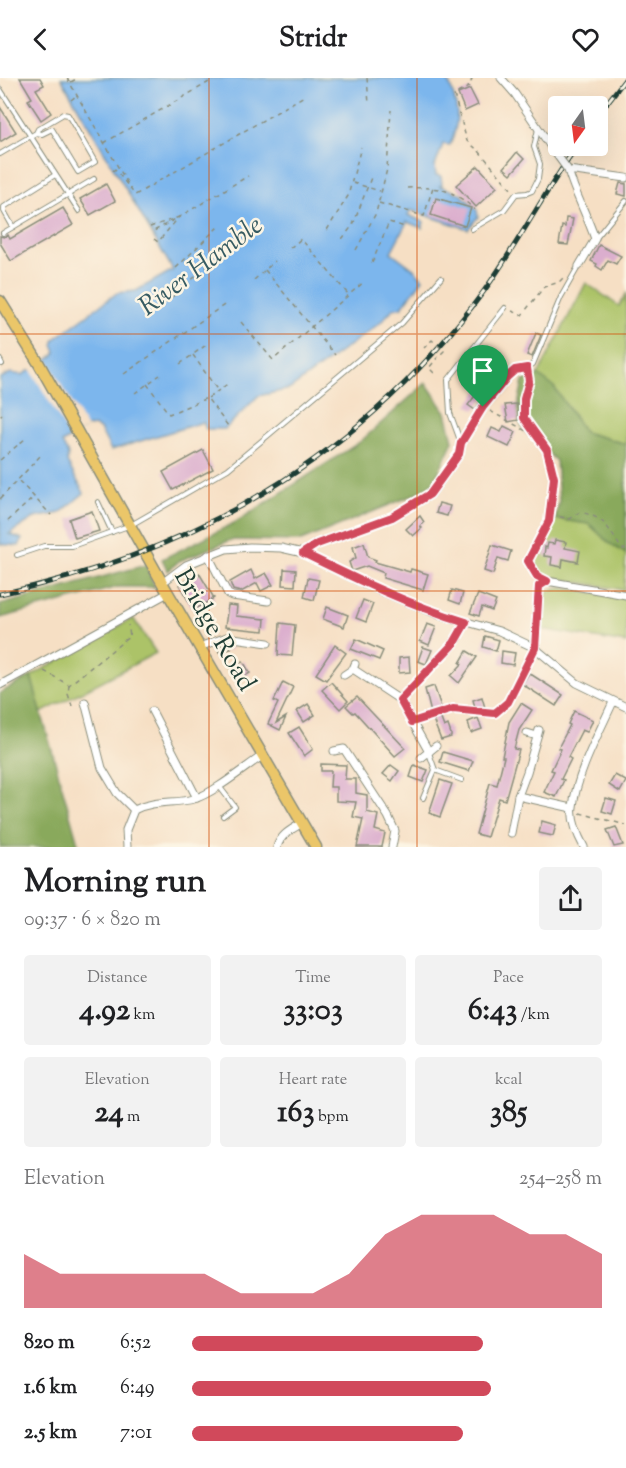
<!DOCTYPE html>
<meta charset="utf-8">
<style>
body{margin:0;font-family:"Sorts Mill Goudy",serif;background:#f2f2f2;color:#202124;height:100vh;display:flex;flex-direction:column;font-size:22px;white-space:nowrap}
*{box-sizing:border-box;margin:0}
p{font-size:20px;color:#757577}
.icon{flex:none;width:33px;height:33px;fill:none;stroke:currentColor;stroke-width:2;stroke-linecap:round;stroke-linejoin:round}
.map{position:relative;height:769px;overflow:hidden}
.details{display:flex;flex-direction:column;background:#fff;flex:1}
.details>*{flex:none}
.needle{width:39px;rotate:194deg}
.fabs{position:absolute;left:548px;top:18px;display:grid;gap:12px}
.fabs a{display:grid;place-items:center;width:60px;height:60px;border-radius:6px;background:#fff;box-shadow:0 6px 24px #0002;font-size:30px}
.pin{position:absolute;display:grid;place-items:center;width:51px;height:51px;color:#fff;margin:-62px -26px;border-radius:50% 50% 50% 0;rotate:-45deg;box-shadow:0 0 6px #0007}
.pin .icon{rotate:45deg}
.round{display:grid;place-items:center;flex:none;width:63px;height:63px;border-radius:6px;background:#f2f2f2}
.head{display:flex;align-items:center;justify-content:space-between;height:102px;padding:0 24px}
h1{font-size:33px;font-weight:800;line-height:45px}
.stats{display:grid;grid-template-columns:repeat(3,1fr);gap:9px;height:102px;padding:6px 24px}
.stats div{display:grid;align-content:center;border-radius:6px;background:#f2f2f2;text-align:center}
.stats b{font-size:30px;font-weight:800}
.stats small{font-size:16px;font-weight:400}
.stats p{font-size:16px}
.chart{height:168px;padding:12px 24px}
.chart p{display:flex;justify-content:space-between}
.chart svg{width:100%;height:108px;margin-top:6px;fill:#d1495b;opacity:.7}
ul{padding:0 24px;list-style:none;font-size:20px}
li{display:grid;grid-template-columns:96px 72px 1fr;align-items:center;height:45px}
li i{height:15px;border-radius:8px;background:#d1495b}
header{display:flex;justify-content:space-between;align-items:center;height:78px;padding:0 24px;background:#fff;font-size:27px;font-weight:800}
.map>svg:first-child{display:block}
.green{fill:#acc368;stroke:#66804e;stroke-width:1.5}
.forest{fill:#89a95c;stroke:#547348;stroke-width:1.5}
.water{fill:#7cb6ed;stroke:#4e7a90;stroke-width:1.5}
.pier{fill:#f6dfc4}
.building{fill:#dbaece}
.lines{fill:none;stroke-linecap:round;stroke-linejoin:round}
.service-casing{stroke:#8a8e7c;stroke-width:6}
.minor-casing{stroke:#8a8e7c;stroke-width:9}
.primary-casing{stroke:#8a8e7c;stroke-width:13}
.path{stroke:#8a8e7c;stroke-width:1.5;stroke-dasharray:4.5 4.5;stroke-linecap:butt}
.service{stroke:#fff;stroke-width:4}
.minor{stroke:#fff;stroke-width:7}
.primary{stroke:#ebc669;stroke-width:10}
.rail-casing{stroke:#1f3d34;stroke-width:5}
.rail{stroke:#fcf5e5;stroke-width:3;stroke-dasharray:9;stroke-linecap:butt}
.minor-bridge-casing{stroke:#8a8e7c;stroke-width:9;stroke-linecap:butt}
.path-bridge{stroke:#8a8e7c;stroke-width:1.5;stroke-dasharray:4.5 4.5;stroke-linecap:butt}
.minor-bridge{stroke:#fff;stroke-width:7}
.route-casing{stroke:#fff;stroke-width:12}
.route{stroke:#d1495b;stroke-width:8}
.grid{fill:none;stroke:#d45610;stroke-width:1.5;stroke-opacity:0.55}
.labels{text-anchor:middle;stroke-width:5;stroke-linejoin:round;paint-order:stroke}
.street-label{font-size:26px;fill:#1f3d34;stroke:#fcf5e5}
.water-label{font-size:27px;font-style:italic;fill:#365b62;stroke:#fcf5e5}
</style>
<header><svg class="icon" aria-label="back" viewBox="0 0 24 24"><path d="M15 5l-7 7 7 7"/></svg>Stridr<svg class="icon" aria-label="heart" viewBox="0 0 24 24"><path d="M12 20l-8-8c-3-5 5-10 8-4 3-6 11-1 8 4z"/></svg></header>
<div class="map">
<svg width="626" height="769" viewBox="0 0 626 769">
<rect width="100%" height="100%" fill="#fcf5e5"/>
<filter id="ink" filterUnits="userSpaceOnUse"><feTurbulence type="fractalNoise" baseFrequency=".0167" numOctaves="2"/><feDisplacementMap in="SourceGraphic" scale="12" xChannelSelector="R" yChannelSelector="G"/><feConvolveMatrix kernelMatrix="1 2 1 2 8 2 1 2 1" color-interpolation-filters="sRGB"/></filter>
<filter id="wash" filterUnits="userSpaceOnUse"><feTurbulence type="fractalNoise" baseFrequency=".008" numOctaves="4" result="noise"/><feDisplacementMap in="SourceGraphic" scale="24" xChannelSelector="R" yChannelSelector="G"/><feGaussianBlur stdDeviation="1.35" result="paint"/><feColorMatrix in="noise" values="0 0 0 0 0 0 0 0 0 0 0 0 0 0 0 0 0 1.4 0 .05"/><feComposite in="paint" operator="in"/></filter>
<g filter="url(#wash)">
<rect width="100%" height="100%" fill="#f6dfc4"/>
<g class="green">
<path d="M586,205l33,23 7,-12v150l-42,-12 -16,-25 -30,-32z"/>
<path d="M555,441l34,5 19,18 18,12 -2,36 -82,-14 -9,-18z"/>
<path d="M561,510l65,10v45l-85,-14 5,-38z"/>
<path d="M133,540l23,35 -115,60 -10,-37z"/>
</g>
<g class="forest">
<path d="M538,297l16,12 30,45 42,12v110l-18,-12 -19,-18 -34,-5 4,-18 -3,-40 -33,-32 -7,-14 7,-34z"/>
<path d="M426,305l20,29 7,29 -19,41 -18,12 -115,47 -70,-1 -52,21 -11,10 -6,-12 74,-37 124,-80z"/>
<path d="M146,487l9,22h-37l-118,31v-13z"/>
<path d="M31,598l48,171h-79v-154z"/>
</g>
<path class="water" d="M61,0h386c11,26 14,41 3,67l-7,-1 -8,22 1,9 5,1 1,9 -2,1 21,8 16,16 1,7 -10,12 -58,-19 -2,5 16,7 -2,6 -15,-6 -16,30 24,18 8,9 -21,28 -9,2 -13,14 -90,66 -32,7 -33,33h-19l-3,-7 -92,28 -11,-21 -6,-3 -4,1 -2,-1 -26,17 6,11 -1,8 17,31 -24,20 -26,5 -25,16 13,5 -3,7 -19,-2v-166l11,-5 11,2 31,-19 3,-4 -3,-7 2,-6 62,-46 19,-2 37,-21z"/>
<path class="pier" d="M46,280l41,70 -17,9 -41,-70z"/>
<g id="blocks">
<g class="building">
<path d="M20,0h20l4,7 -8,4 15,24 -10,7 -13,-20 4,-2z"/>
<path d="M470,11l8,16 -13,6 -7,-17z"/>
<path d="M0,29l16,25 -16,10z"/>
<path d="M517,74l7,7 -13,15 -7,-6z"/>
<path d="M478,88l19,21 -21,20 -20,-22z"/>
<path d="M620,105l6,1v12l-9,-2z"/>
<path d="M106,106l9,17 -25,14 -10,-16z"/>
<path d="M436,120l35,10 -6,18 -34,-11z"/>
<path d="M63,130l10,17 -62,36 -11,-18v-7l4,1 4,-2 2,4z"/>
<path d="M566,140l7,1 -5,26 -9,-1 3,-18 3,1z"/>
<path d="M599,167l22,11 -5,8 -8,-4 -6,10 -6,-4 1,-2 -6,-3z"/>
<path d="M536,255l5,2 -9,22 -5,-2z"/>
<path d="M487,296l10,6 -11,17 -4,3 -7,10 -7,-5 13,-17 -2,-2z"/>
<path d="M517,326l2,16 -11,2 -3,-17z"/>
<path d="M504,348l12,6 -7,15 -21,-10 4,-9 9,4z"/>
<path d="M203,372l10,19 -40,21 -10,-18z"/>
<path d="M439,425l11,3 -3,10 -11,-3z"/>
<path d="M92,433l7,20 -24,7 -6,-19z"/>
<path d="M420,438l4,6 -4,4 2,2 -9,8 -7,-7z"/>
<path d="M555,462l11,2 -1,6 15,3 -2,11 -15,-3 -1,8 -11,-2 1,-8 -8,-1 1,-9 2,1 1,-5 6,1z"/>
<path d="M364,465l4,14 8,3 -1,2 35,10 1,-3 17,5 -5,16 -40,-12 1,-5 -17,-7 -15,5 -3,-9 7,-4 -3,-11z"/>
<path d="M492,467l19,6 -3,10 -10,-3 -5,16 -9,-3z"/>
<path d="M284,491l12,1 -1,16 -12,-1z"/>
<path d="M251,492l4,9 11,-6 7,12 -12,6 -4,-8 -16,9 -8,-2 -3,-8z"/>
<path d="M199,495l15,25 -20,12 -15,-25z"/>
<path d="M308,500l11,2 -5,20 -10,-3z"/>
<path d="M452,512l11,3 -3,11 -11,-4z"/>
<path d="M478,516l18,7 -4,10 -10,-4 -3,9 -9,-3z"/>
<path d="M363,522l10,4 -7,18 -10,-4z"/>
<path d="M228,527l9,1 -1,10 29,3 -1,12 -39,-4z"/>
<path d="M327,529l21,8 -4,12 -21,-8z"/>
<path d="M280,545l15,2 -3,31 -14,-1z"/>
<path d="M427,546l9,3 -7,18 -9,-4z"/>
<path d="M485,558l14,4 -3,11 -13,-4z"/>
<path d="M356,561l27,12 -4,9 -28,-11z"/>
<path d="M228,565h2l1,6 -12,3 -1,-6z"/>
<path d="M335,567l11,8 -20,27 -10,-6z"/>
<path d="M423,569l9,3 -6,14 -8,-3z"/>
<path d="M467,573l10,6 -18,26 -8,-7 11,-12 -2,-1z"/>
<path d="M502,573l13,2 -2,12 -12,-2z"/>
<path d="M409,579l1,15 -11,1v-15z"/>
<path d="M243,583l7,12 -13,8 -7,-12z"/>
<path d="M529,595l34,22 -7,11 -34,-22z"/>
<path d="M283,604l10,5 -17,36 10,-6 -6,13 -12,-6 10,-21 -4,-2z"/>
<path d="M331,604l17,19 -8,8 -18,-19z"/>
<path d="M434,608l8,24 -4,1 6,16 4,-2 3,9v3l-10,3 -9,-23 -7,-28z"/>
<path d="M357,619l48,51 -10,8 -40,-44 -2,1 -7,-7z"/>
<path d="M482,619l3,11 -9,3 -3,-11z"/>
<path d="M521,625l11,7 -13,20 -5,19 5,1 -14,50 -6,-2 -12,39 -11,-3 14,-51 7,2 7,-28h-2l7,-35z"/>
<path d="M308,626l7,11 -11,7 -7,-11z"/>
<path d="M574,633l19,9 -6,12 -5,-2 -14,27 3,2 -10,20 3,1 -8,17 -12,-5 10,-21 -3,-1 10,-21 -3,-1 12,-23 -2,-1z"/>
<path d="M478,640l4,11 -11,4 -3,-11z"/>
<path d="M299,649l14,22 -9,7 -15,-23z"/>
<path d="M443,674l30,9 -4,10 -29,-9z"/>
<path d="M321,686l25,1 -1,14h11v14l11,2v17l11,3 -3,15 10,3 -3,14h-25l6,-28 -10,-2 3,-15 -20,-1v-14h-6l1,-16h-10z"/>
<path d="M391,687l8,6 -7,10 -9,-7z"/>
<path d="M414,687l14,5 -5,12 -13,-5z"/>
<path d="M615,697l11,6 -6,11 -11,-7z"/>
<path d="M440,702l12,4 -12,33 -11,-4z"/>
<path d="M606,720l10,3 -4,13 -10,-3z"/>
<path d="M542,743l14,4 -3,11 -14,-3z"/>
<path d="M616,749l7,18 -9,2 -7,-17z"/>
</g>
</g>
</g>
<g filter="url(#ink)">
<use href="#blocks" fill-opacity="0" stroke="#8a8e7c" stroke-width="1.5"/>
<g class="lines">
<g class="service-casing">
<g id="service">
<path d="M0,11l79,122"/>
<path d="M0,76l36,-21 6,1 10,-5 26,43 17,-10 -27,-47 -5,-1 -3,2 -22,13 -2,4"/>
<path d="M13,149l-9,-16v-4l51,-32"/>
<path d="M472,151l32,-19 12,-16 11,-1 5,-2 6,-12 2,-15 -6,-17 4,-18"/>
<path d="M3,155l91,-54"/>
<path d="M596,160l30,-37"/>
<path d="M0,282l2,4"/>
<path d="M515,293l12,-3 6,-4 28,-67 17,-30"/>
<path d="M461,365l-11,-30 -2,-33 57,-72"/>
<path d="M98,424l14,30"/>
<path d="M17,477l27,-9h28l59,-21 97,-56 174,-146 39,-45"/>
<path d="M429,675l6,17 27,10"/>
<path d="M219,708l16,21 -12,9"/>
<path d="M423,720l12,-28"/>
</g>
</g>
<g class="minor-casing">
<g id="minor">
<path d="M501,0l14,16 34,50"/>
<path d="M579,188l16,-27c-8,-24 -20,-45 -27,-69l58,8"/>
<path d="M303,475l14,-9 75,-27 39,-23 28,-39 2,-12 25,-40"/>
<path d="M208,477l20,39 4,2 36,5"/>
<path d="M162,505l24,-18 40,-16 24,-2 31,1 22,5 66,33 66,27 64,18 36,17 42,35 49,24"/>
<path d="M199,569l28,-10 41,6"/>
<path d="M535,570l4,-61 8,-6 79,14"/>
<path d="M353,591l47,31 29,52"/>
<path d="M344,597l9,-6 2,-5"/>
<path d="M0,607l168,-92"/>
<path d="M400,622l54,-57 12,-21"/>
<path d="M85,624l17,66 15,25 17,17"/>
<path d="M152,633l45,87"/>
<path d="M527,655l10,3"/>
<path d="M334,673l10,-2 44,67 7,15 -3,16"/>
<path d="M421,680l15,-12"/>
<path d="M518,718l54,12"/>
<path d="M511,755l7,-37 9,-24 12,-42"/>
<path d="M127,769l-1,-17 8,-20c19,-10 40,-6 60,-11 20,-6 50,-31 68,-43"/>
<path d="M277,769c4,-13 14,-17 25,-24"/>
<path d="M584,769c-6,-11 -13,-28 -11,-40 3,-32 27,-76 40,-105"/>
</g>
</g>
<g class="primary-casing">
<path id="primary" d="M0,223l38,61 130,231 148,254"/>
</g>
<g class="path">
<path d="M67,0l62,108"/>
<path d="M367,0l2,26"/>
<path d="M472,0l-2,8 -16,9 13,46 12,10 32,38"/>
<path d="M71,4l7,-4"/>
<path d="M71,22l5,-4"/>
<path d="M104,65l112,-65"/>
<path d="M113,93l2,-2 20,26 171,-100"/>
<path d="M353,105l27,8"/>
<path d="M407,110c31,-1 45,0 68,22"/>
<path d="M379,125l45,13 9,-29"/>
<path d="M150,149l29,-10 -27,15"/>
<path d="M327,152l21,-34 13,-49"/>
<path d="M154,161l4,3 21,-25 69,-41"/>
<path d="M342,161l11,-14 19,-50"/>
<path d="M290,170l11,-9 47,55"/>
<path d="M356,172l20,-37 11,-44 4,-59"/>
<path d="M372,185l17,-41 16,5"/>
<path d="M176,190l42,-41"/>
<path d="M265,192l70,85"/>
<path d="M254,202l21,-19"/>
<path d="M165,225l68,-59"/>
<path d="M512,233l10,4 22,-28 15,-5 6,-6"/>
<path d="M241,244l32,38 92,-79"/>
<path d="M193,277l25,36"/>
<path d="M180,286l26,-19"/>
<path d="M434,295l-5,-5 8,-10"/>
<path d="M124,296l103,-71"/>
<path d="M528,297l1,6 -5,18v19l23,32 7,28 -5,43 -21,40 11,16"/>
<path d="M147,306l22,30 38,-16 21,28"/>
<path d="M135,315l25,-18"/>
<path d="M491,318l19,-21"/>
<path d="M208,320l21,-15"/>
<path d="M490,333l49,27"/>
<path d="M0,338l2,-2"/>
<path d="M0,382l25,-21"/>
<path d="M19,403l32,34"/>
<path d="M0,421l41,-44"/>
<path d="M551,437l19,4 10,-7c27,6 27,16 42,37h4"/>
<path d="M8,443l26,-24"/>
<path d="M44,593l25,14 61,-49 -2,-11"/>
<path d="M69,607l-1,9 4,12"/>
<path d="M419,642l34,-11 42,4 13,-11 24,-47"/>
<path d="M580,735l46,12"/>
</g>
<use href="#service" class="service"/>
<use href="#minor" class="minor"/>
<use href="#primary" class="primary"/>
<g class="rail-casing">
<g id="rail">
<path d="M597,38l29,-38"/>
<path d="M0,516c198,-42 363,-139 484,-303 34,-47 60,-98 93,-145"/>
</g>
</g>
<use href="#rail" class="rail"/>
<g class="minor-bridge-casing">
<path id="minor-bridge" d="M549,66l19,26"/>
</g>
<path class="path-bridge" d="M424,270l8,-8 12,11 -7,7"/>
<use href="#minor-bridge" class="minor-bridge"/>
</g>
</g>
<g class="lines" filter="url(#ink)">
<g class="route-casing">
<path id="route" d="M527,290l2,13 -5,18v19l23,32 7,28 -5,43 -21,40 9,15 10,5 -8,5 -4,62 -27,54 -13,11 -42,-4 -41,13 -12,-22 54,-57 12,-21c-57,-17 -110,-43 -163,-69l14,-9 75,-27 38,-23 29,-40 2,-11 22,-36 24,-30 8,-7z"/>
</g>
<use href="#route" class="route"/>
</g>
<path class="grid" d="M209,0v769M417,0v769M0,256h626M0,513h626"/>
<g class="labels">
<g class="street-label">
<text transform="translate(216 551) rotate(60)" y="9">Bridge Road</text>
</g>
<g class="water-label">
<text transform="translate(200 187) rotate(-37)" y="9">River Hamble</text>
</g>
</g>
</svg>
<div class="fabs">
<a><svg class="needle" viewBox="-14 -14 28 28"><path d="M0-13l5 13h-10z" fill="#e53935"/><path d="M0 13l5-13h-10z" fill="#757577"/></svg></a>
</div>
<div class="pin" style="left:483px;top:329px;background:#1e9e55"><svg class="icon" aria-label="arrive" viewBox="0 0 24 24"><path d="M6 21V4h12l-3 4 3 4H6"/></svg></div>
</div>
<section class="details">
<div class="head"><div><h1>Morning run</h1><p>09:37 · 6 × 820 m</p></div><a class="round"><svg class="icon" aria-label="share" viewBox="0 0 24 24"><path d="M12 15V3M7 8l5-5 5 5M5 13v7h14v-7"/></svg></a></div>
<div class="stats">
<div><p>Distance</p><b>4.92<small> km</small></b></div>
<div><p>Time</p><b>33:03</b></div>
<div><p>Pace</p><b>6:43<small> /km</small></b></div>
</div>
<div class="stats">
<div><p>Elevation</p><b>24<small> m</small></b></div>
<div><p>Heart rate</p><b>163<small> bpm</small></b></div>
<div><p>kcal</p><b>385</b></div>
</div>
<div class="chart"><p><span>Elevation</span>254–258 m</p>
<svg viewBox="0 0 160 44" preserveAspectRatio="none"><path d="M0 44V22L10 30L20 30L30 30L40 30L50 30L60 38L70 38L80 38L90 30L100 14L110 6L120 6L130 6L140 14L150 14L160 22V44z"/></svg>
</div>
<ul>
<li><b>820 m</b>6:52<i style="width:71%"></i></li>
<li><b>1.6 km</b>6:49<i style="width:73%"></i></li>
<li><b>2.5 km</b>7:01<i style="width:66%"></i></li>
</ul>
</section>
